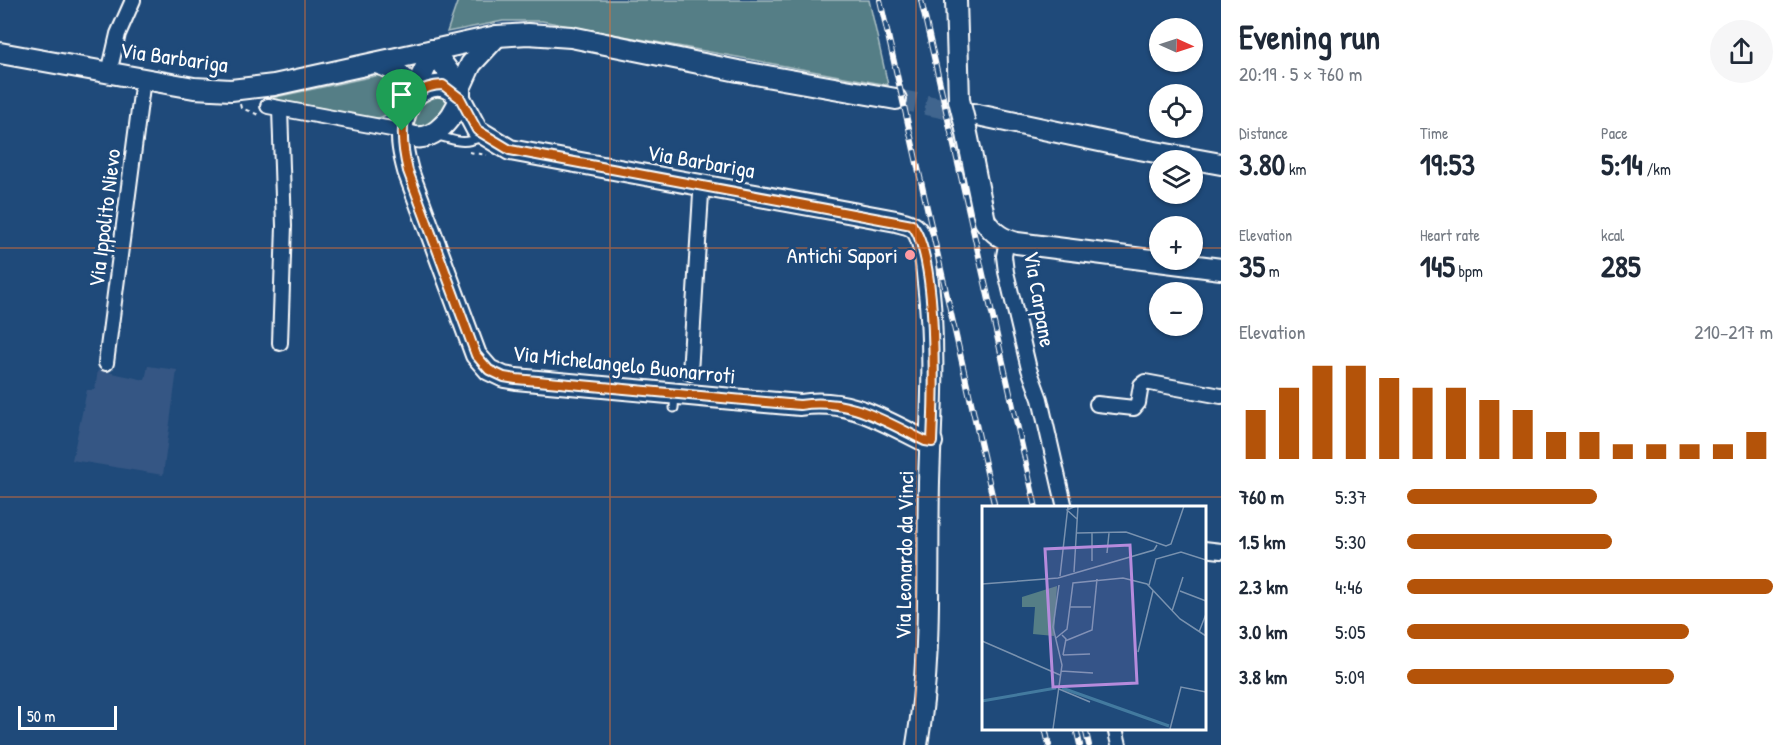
<!DOCTYPE html>
<meta charset="utf-8">
<style>
body{margin:0;font-family:"Patrick Hand",sans-serif;background:#f6f6f7;color:#1f2937;height:100vh;display:flex;flex-direction:column;font-size:22px;white-space:nowrap}
*{box-sizing:border-box;margin:0}
p{font-size:20px;color:#747a83}
.icon{flex:none;width:33px;height:33px;fill:none;stroke:currentColor;stroke-width:2;stroke-linecap:round;stroke-linejoin:round}
.map{position:relative;flex:1;overflow:hidden}
.drawer{display:flex;flex-direction:column;background:#fff;width:570px}
.drawer>*{flex:none}
.needle{width:39px;rotate:93deg}
.controls{position:absolute;left:1149px;top:18px;display:grid;gap:12px}
.controls a{display:grid;place-items:center;width:54px;height:54px;border-radius:50%;background:#fff;box-shadow:0 2px 4px #0004;font-size:30px}
.scale{position:absolute;left:18px;bottom:15px;width:99px;box-sizing:border-box;padding-left:6px;border:3px solid #fff;border-top:0;font-size:16px;line-height:21px;white-space:nowrap;color:#fff;-webkit-text-stroke:4px #1f4a7a;paint-order:stroke}
.pin{position:absolute;display:grid;place-items:center;width:51px;height:51px;color:#fff;margin:-62px -26px;border-radius:50% 50% 50% 0;rotate:-45deg;box-shadow:0 0 6px #0007}
.pin .icon{rotate:45deg}
.round{display:grid;place-items:center;flex:none;width:63px;height:63px;border-radius:32px;background:#f6f6f7}
.head{display:flex;align-items:center;justify-content:space-between;height:102px;padding:0 18px}
h1{font-size:33px;font-weight:700;line-height:45px}
.figures{display:grid;grid-template-columns:repeat(3,1fr);gap:9px;height:102px;padding:6px 18px}
.figures div{display:grid;align-content:center}
.figures b{font-size:30px;font-weight:700}
.figures small{font-size:16px;font-weight:400}
.figures p{font-size:16px}
.chart{height:168px;padding:12px 18px}
.chart p{display:flex;justify-content:space-between}
.chart svg{width:100%;height:108px;margin-top:6px;stroke:#b45309;stroke-width:6}
ul{padding:0 18px;list-style:none;font-size:20px}
li{display:grid;grid-template-columns:96px 72px 1fr;align-items:center;height:45px}
li i{height:15px;border-radius:8px;background:#b45309}
main{display:flex;flex:1;min-height:0}
.map>svg:first-child{display:block}
.built{fill:#365784}
.green{fill:#557e86;stroke:#aabec2;stroke-width:1.5}
.lines{fill:none;stroke-linecap:round;stroke-linejoin:round}
.secondary-tunnel{stroke:#41658e;stroke-width:20;stroke-dasharray:20 10;stroke-linecap:butt}
.lane-casing{stroke:#fff;stroke-width:11}
.street-casing{stroke:#fff;stroke-width:18}
.secondary-casing{stroke:#fff;stroke-width:24}
.path{stroke:#fff;stroke-width:2;stroke-dasharray:4.5 4.5;stroke-linecap:butt}
.lane{stroke:#1f4a7a;stroke-width:7}
.street{stroke:#1f4a7a;stroke-width:14}
.secondary{stroke:#1f4a7a;stroke-width:20}
.rail-casing{stroke:#fff;stroke-width:6}
.rail{stroke:#1f4a7a;stroke-width:4;stroke-dasharray:11;stroke-linecap:butt}
.secondary-bridge-casing{stroke:#fff;stroke-width:24;stroke-linecap:butt}
.secondary-bridge{stroke:#1f4a7a;stroke-width:20}
.route-casing{stroke:#fff;stroke-width:12}
.route{stroke:#b45309;stroke-width:8}
.grid{fill:none;stroke:#eb7230;stroke-width:1.5;stroke-opacity:0.55}
.poi-dot{fill:#ff9aa2;stroke:#1f4a7a;stroke-width:2}
.labels{text-anchor:middle;stroke-width:6;stroke-linejoin:round;paint-order:stroke}
.street-label{font-size:22px;fill:#fff;stroke:#1f4a7a}
.poi-label{font-size:22px;fill:#fff;stroke:#1f4a7a;text-anchor:end}
.inset-river{fill:none;stroke:#437a9f;stroke-width:3}
.inset-road{fill:none;stroke:#7992af;stroke-width:1.5}
.view{fill:#b68bdc;fill-opacity:0.15;stroke:#b68bdc;stroke-width:3}
.inset-edge{fill:none;stroke:#fff;stroke-width:3}
</style>
<main>
<div class="map">
<svg width="1221" height="745" viewBox="0 0 1221 745">
<rect width="100%" height="100%" fill="#1f4a7a"/>
<filter id="ink" filterUnits="userSpaceOnUse"><feTurbulence type="fractalNoise" baseFrequency=".0167" numOctaves="2"/><feDisplacementMap in="SourceGraphic" scale="12" xChannelSelector="R" yChannelSelector="G"/><feConvolveMatrix kernelMatrix="1 2 1 2 8 2 1 2 1" color-interpolation-filters="sRGB"/></filter>
<g filter="url(#ink)">
<path class="built" d="M148,366l29,4 -14,105 -91,-15 15,-70h8l3,-20 47,10z"/>
<g class="green">
<path d="M458,0h411l19,85 -346,-64h-39l-56,11z"/>
<path d="M384,74h6l13,17c-2,16 -12,23 -27,28l-98,-16 -7,-5z"/>
<path d="M435,91l16,11c-9,14 -20,33 -40,25l9,-26z"/>
</g>
<g class="lines">
<path class="secondary-tunnel" d="M896,99l77,15"/>
<g class="lane-casing">
<g id="lane">
<path d="M438,136c20,5 24,9 44,1"/>
<path d="M674,408l1,-13"/>
</g>
</g>
<g class="street-casing">
<g id="street">
<path d="M109,73l9,-39 15,-34"/>
<path d="M268,106l134,25"/>
<path d="M1007,240l-3,16 2,16 23,97 11,30 25,109"/>
<path d="M280,343l4,-117 -4,-117"/>
<path d="M106,363l37,-284"/>
<path d="M690,373l11,-179 -1,-9"/>
<path d="M1097,404l37,4 4,-5 3,-18 4,-3 76,14"/>
<path d="M1204,549l17,2"/>
<path d="M1115,728l4,17"/>
</g>
</g>
<g class="secondary-casing">
<g id="secondary">
<path d="M956,0l3,100"/>
<path d="M497,36l-26,28 -11,24v10l17,32 33,20 386,71c10,3 18,3 23,13 7,15 7,33 9,49 8,67 3,132 1,199 -2,88 3,176 -12,263"/>
<path d="M433,50c-8,22 -27,53 -30,74 -3,16 1,32 5,47l68,184 13,15 15,7 12,2c94,8 189,18 284,26 48,-8 84,16 125,36l7,1"/>
<path d="M433,50l27,38"/>
<path d="M0,53l194,35 37,2 43,-5 223,-49 31,-2 43,3 167,34 158,28"/>
<path d="M376,63c19,6 31,13 38,33"/>
<path d="M973,114l155,33 93,17"/>
<path d="M965,124l20,97c9,13 17,18 32,22l204,26"/>
<path d="M402,131c25,20 51,-11 58,-33 -16,-17 -28,-15 -46,-2"/>
</g>
</g>
<g class="path">
<path d="M240,104l1,4 18,7"/>
<path d="M469,152l18,3"/>
</g>
<use href="#lane" class="lane"/>
<use href="#street" class="street"/>
<use href="#secondary" class="secondary"/>
<g class="rail-casing">
<g id="rail">
<path d="M880,0l115,508"/>
<path d="M921,0l115,508"/>
<path d="M1045,728l4,17"/>
<path d="M1076,728l4,17"/>
<path d="M1085,728l4,17"/>
</g>
</g>
<use href="#rail" class="rail"/>
<g class="secondary-bridge-casing">
<path id="secondary-bridge" d="M959,100l6,24"/>
</g>
<use href="#secondary-bridge" class="secondary-bridge"/>
</g>
</g>
<g class="lines" filter="url(#ink)">
<g class="route-casing">
<path id="route" d="M443,85l17,13 17,32 33,20 402,75c27,34 22,171 20,217l-7,-1c-41,-20 -77,-44 -125,-36 -95,-8 -190,-18 -284,-26l-12,-2 -15,-7 -13,-15 -68,-184c-8,-33 -13,-85 35,-86z"/>
</g>
<use href="#route" class="route"/>
</g>
<path class="grid" d="M305,0v745M610,0v745M916,0v745M0,248h1160M1192,248h29M0,497h1221"/>
<circle class="poi-dot" cx="910" cy="255" r="6"/>
<g class="labels">
<g class="street-label">
<text transform="translate(174 57) rotate(8)" y="8">Via Barbariga</text>
<text transform="translate(701 161) rotate(10)" y="8">Via Barbariga</text>
<text transform="translate(104 218) rotate(-83)" y="8">Via Ippolito Nievo</text>
<text transform="translate(1040 299) rotate(80)" y="8">Via Carpane</text>
<text transform="translate(624 364) rotate(6)" y="8">Via Michelangelo Buonarroti</text>
<text transform="translate(904 555) rotate(-89)" y="8">Via Leonardo da Vinci</text>
</g>
<g class="poi-label">
<text x="898" y="263">Antichi Sapori</text>
</g>
</g>
<g transform="translate(982 506)">
<rect width="224" height="224" fill="#1f4a7a"/>
<path d="M75,80l-3,50 -21,-2 2,-27h-13v-10z" fill="#557e86"/>
<path class="inset-river" d="M80,182l107,38M0,195l74,-13"/>
<path class="inset-road" d="M94,0l-9,4 10,9M95,27l49,-1 40,14 5,-2 13,-38M125,47l2,-20M110,55v-28M92,66l4,-66M78,70l8,-70M0,78l76,-6 96,-28 3,-5M167,79l7,-26 25,-7 25,8M198,85l26,10M88,101h21M190,105l11,-34M217,126l7,-18M80,129l4,4 -3,16M74,132l11,-9 6,-46 50,-5 24,6 33,35 26,17M0,135l78,34M83,135l27,-11 5,-51M156,146l15,-61M81,149l27,-1M79,165l32,2M77,183l31,13M71,223l9,-64 -9,-38 6,-42M188,223l11,-42 25,5"/>
<path class="view" d="M148,39l7,138 -84,4 -8,-138z"/>
<rect width="224" height="224" class="inset-edge"/>
</g>
</svg>
<div class="controls">
<a><svg class="needle" viewBox="-14 -14 28 28"><path d="M0-13l5 13h-10z" fill="#e53935"/><path d="M0 13l5-13h-10z" fill="#747a83"/></svg></a>
<a><svg class="icon" aria-label="locate" viewBox="0 0 24 24"><circle cx="12" cy="12" r="6"/><path d="M12 2v4M12 18v4M2 12h4M18 12h4"/></svg></a>
<a><svg class="icon" aria-label="layers" viewBox="0 0 24 24"><path d="M12 4l9 5-9 5-9-5zM3 14l9 5 9-5"/></svg></a>
<a>+</a>
<a>−</a>
</div>
<div class="scale">50 m</div>
<div class="pin" style="left:402px;top:131px;background:#1e9e55"><svg class="icon" aria-label="arrive" viewBox="0 0 24 24"><path d="M6 21V4h12l-3 4 3 4H6"/></svg></div>
</div>
<section class="drawer">
<div class="head"><div><h1>Evening run</h1><p>20:19 · 5 × 760 m</p></div><a class="round"><svg class="icon" aria-label="share" viewBox="0 0 24 24"><path d="M12 15V3M7 8l5-5 5 5M5 13v7h14v-7"/></svg></a></div>
<div class="figures">
<div><p>Distance</p><b>3.80<small> km</small></b></div>
<div><p>Time</p><b>19:53</b></div>
<div><p>Pace</p><b>5:14<small> /km</small></b></div>
</div>
<div class="figures">
<div><p>Elevation</p><b>35<small> m</small></b></div>
<div><p>Heart rate</p><b>145<small> bpm</small></b></div>
<div><p>kcal</p><b>285</b></div>
</div>
<div class="chart"><p><span>Elevation</span>210–217 m</p>
<svg viewBox="0 0 160 44" preserveAspectRatio="none"><path d="M5 44V24M15 44V15M25 44V6M35 44V6M45 44V11M55 44V15M65 44V15M75 44V20M85 44V24M95 44V33M105 44V33M115 44V38M125 44V38M135 44V38M145 44V38M155 44V33"/></svg>
</div>
<ul>
<li><b>760 m</b>5:37<i style="width:52%"></i></li>
<li><b>1.5 km</b>5:30<i style="width:56%"></i></li>
<li><b>2.3 km</b>4:46<i style="width:100%"></i></li>
<li><b>3.0 km</b>5:05<i style="width:77%"></i></li>
<li><b>3.8 km</b>5:09<i style="width:73%"></i></li>
</ul>
</section>
</main>
